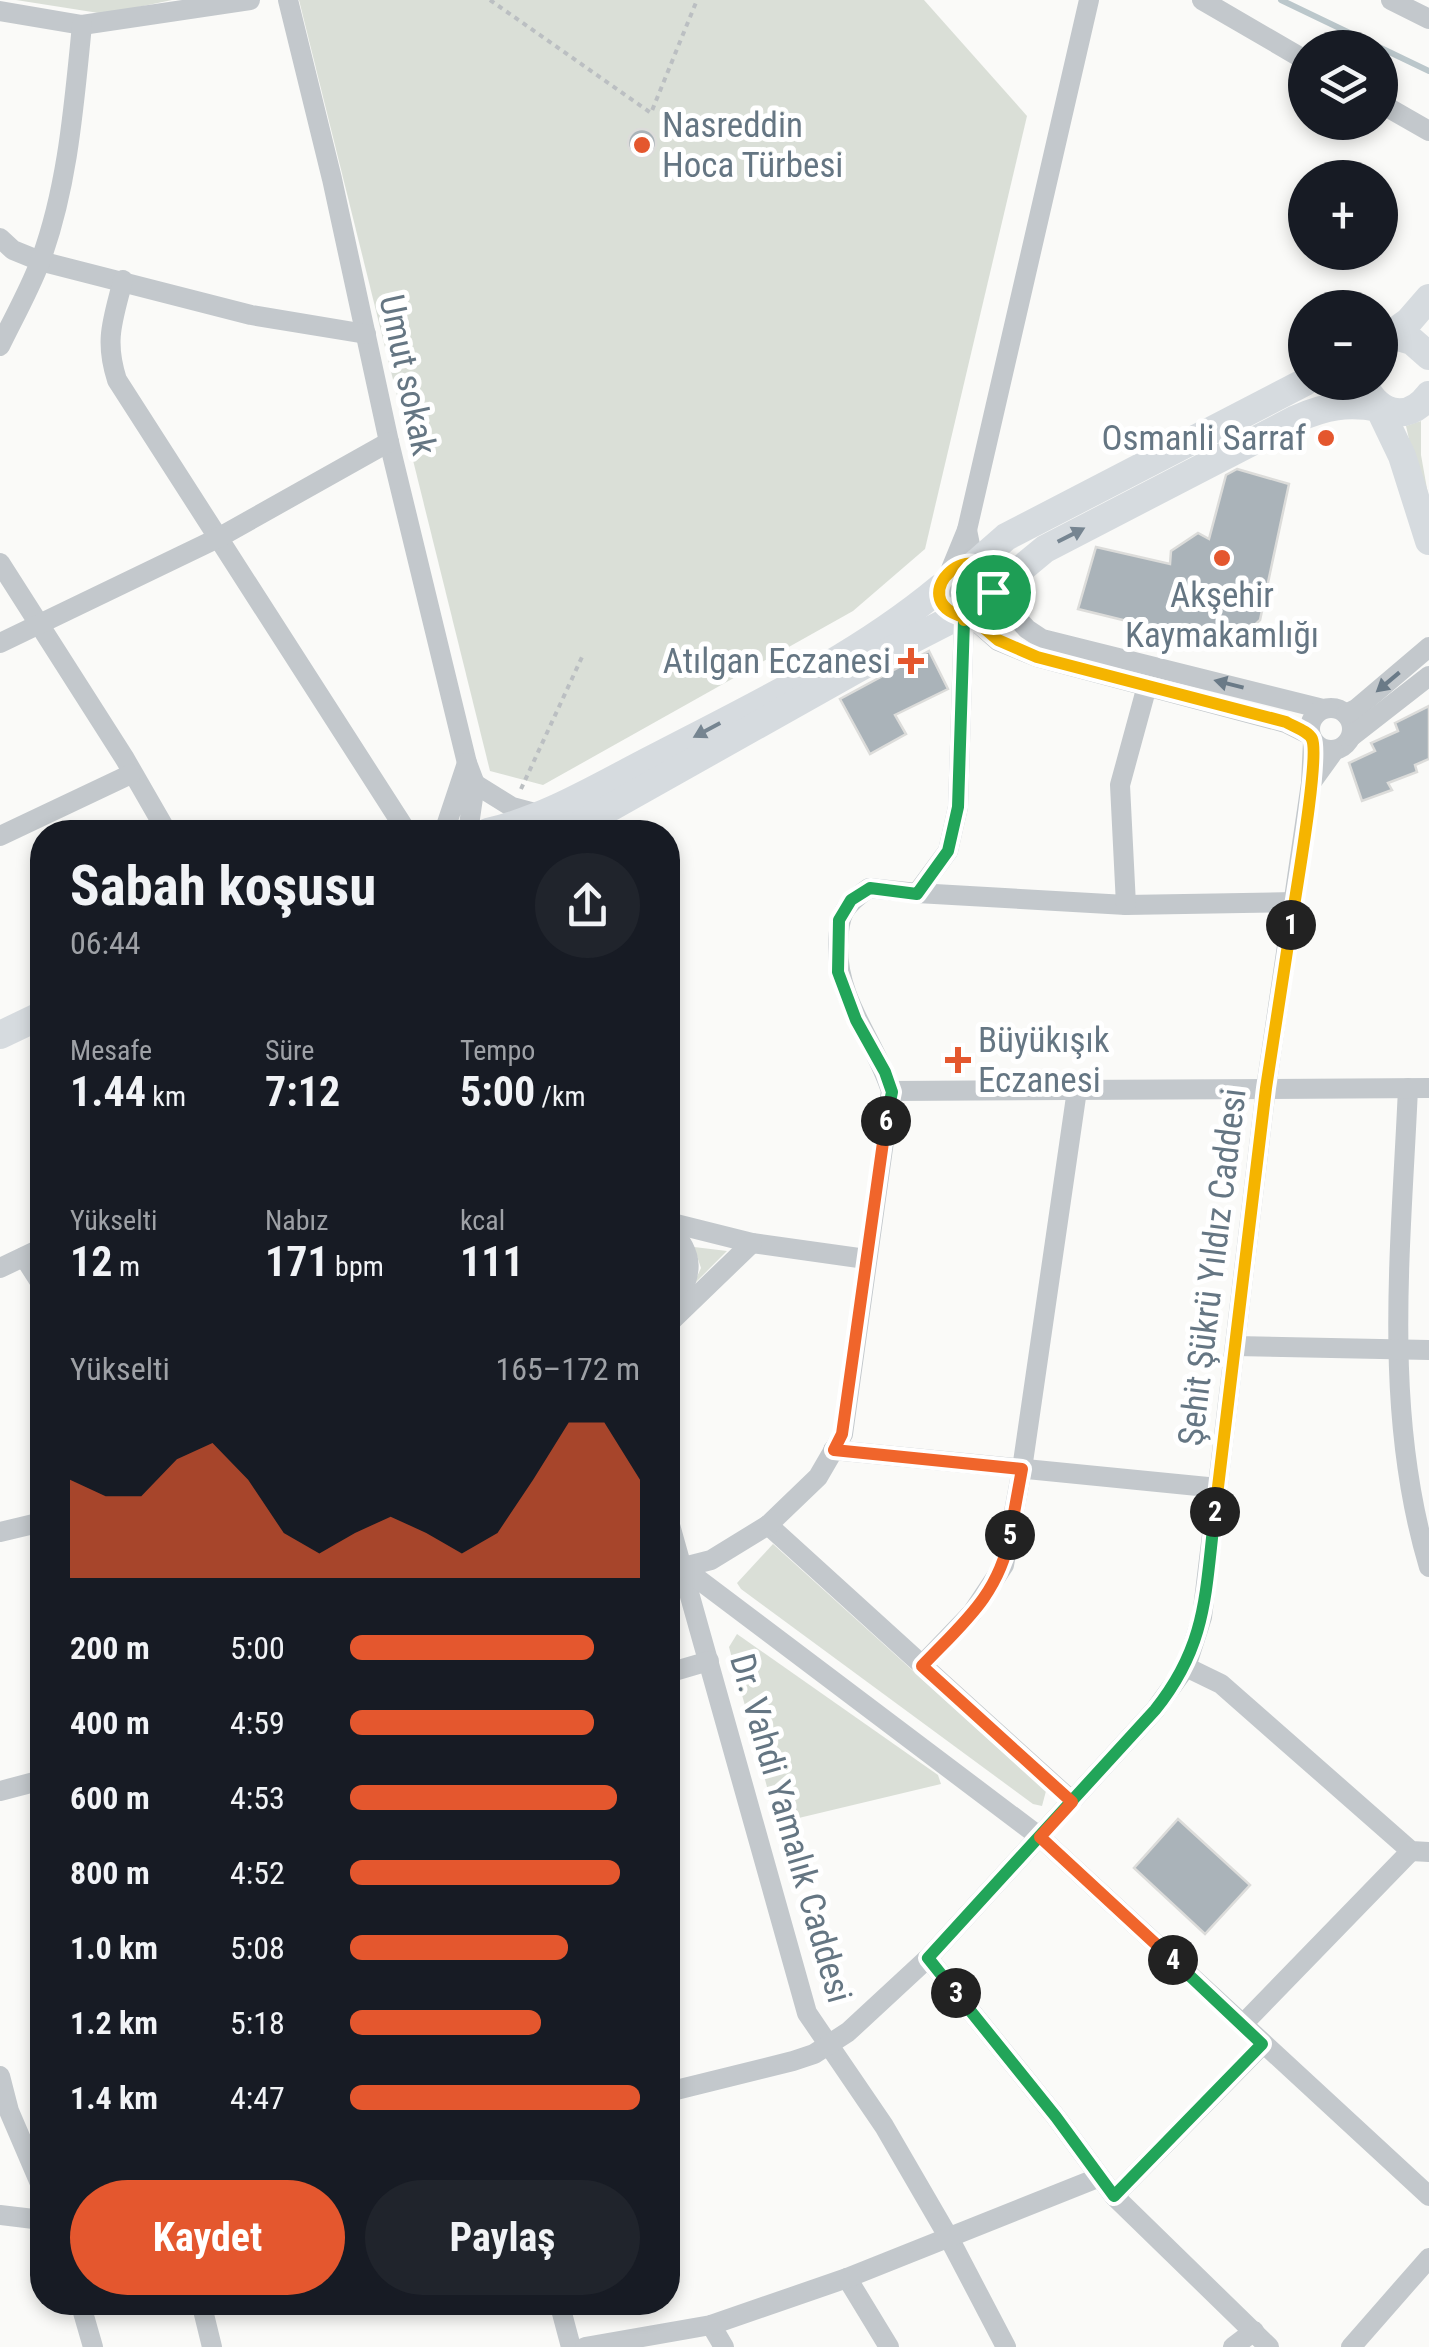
<!DOCTYPE html>
<html lang="tr">
<meta charset="utf-8">
<style>
body{margin:0;font-family:"Roboto Condensed",sans-serif;background:#20242c;color:#f1f3f6;height:100vh;display:flex;flex-direction:column;font-size:38px;white-space:nowrap}
*{box-sizing:border-box;margin:0}
p{font-size:32px;color:#9ea1a6}
.icon{flex:none;width:55px;height:55px;fill:none;stroke:currentColor;stroke-width:2;stroke-linecap:round;stroke-linejoin:round}
.map{position:relative;flex:1;overflow:hidden}
.details{position:absolute;left:30px;top:820px;width:650px;height:1495px;display:flex;flex-direction:column;background:#171b24;border-radius:40px;box-shadow:0 5px 15px #0003}
.details>*{flex:none}
.tools{position:absolute;left:1288px;top:30px;display:grid;gap:20px}
.tools a{display:grid;place-items:center;width:110px;height:110px;border-radius:50%;background:#171b24;box-shadow:0 5px 15px #0003;font-size:50px}
.pin{position:absolute;display:grid;place-items:center;width:85px;height:85px;color:#fff;margin:-42px;border:5px solid #fff;border-radius:50%;box-shadow:0 2px 10px #0007}
.km{position:absolute;width:50px;height:50px;margin:-25px;border-radius:50%;background:#222;color:#fff;font-size:28px;line-height:50px;text-align:center}
.round{display:grid;place-items:center;flex:none;width:105px;height:105px;border-radius:52px;background:#20242c}
.overview{display:flex;align-items:center;justify-content:space-between;height:170px;padding:0 40px}
h1{font-size:55px;font-weight:700;line-height:75px}
.stats{display:grid;grid-template-columns:repeat(3,1fr);gap:15px;height:170px;padding:10px 40px}
.stats div{display:grid;align-content:center}
.stats b{font-size:42px;font-weight:700}
.stats small{font-size:28px;font-weight:400}
.stats p{font-size:28px}
.chart{height:280px;padding:20px 40px}
.chart p{display:flex;justify-content:space-between}
.chart svg{width:100%;height:180px;margin-top:10px;fill:#e4572e;opacity:.7}
.button{display:flex;gap:20px;margin-top:auto;padding:20px 40px}
.button a{flex:1;height:115px;border-radius:60px;background:#e4572e;color:#fff;font-size:40px;font-weight:700;line-height:115px;text-align:center}
.button a+a{background:#20242c;color:#f1f3f6}
ul{padding:0 40px;list-style:none;font-size:32px}
li{display:grid;grid-template-columns:160px 120px 1fr;align-items:center;height:75px}
li i{height:25px;border-radius:12px;background:#e4572e}
.map>svg:first-child{display:block}
.green{fill:#dadfd7}
.lines{fill:none;stroke-linecap:round;stroke-linejoin:round}
.stream{stroke:#bbc7cb;stroke-width:6}
.building{fill:#aab3b9;stroke:#dcdcda;stroke-width:2.5}
.path{stroke:#bbbfc2;stroke-width:4;stroke-dasharray:5 5;stroke-linecap:butt}
.minor{stroke:#c3c8cc;stroke-width:20}
.major{stroke:#d6dbdf;stroke-width:28}
.oneway{fill:#768591}
.oneway2{fill:#6a7a87}
.split-1-casing{stroke:#fff;stroke-width:20}
.split-2-casing{stroke:#fff;stroke-width:20}
.split-3-casing{stroke:#fff;stroke-width:20}
.split-4-casing{stroke:#fff;stroke-width:20}
.split-5-casing{stroke:#fff;stroke-width:20}
.split-6-casing{stroke:#fff;stroke-width:20}
.split-7-casing{stroke:#fff;stroke-width:20}
.split-8-casing{stroke:#fff;stroke-width:20}
.split-1{stroke:#f5b400;stroke-width:12}
.split-2{stroke:#f5b400;stroke-width:12}
.split-3{stroke:#22a559;stroke-width:12}
.split-4{stroke:#22a559;stroke-width:12}
.split-5{stroke:#f0652b;stroke-width:12}
.split-6{stroke:#f0652b;stroke-width:12}
.split-7{stroke:#22a559;stroke-width:12}
.split-8{stroke:#f5b400;stroke-width:12}
.poi-dot{fill:#e4572e;stroke:#fff;stroke-width:4}
.labels{text-anchor:middle;stroke-width:10;stroke-linejoin:round;paint-order:stroke}
.poi-label{font-size:35px;fill:#657683;stroke:#fff;text-anchor:start}
.street-label{font-size:35px;fill:#657683;stroke:#fff}
</style>
<div class="map">
<svg width="1429" height="2347" viewBox="0 0 1429 2347">
<rect width="100%" height="100%" fill="#fafaf8"/>
<g class="green">
<path d="M16,0h156l-67,14z"/>
<path d="M299,0h625l103,116 -102,433 -72,62 -310,174 -53,-14z"/>
<path d="M1421,421v34l8,45 -3,14 -20,-88z"/>
<path d="M694,1247l33,4 -34,34 8,-17z"/>
<path d="M773,1544l273,247 -4,15 -9,-2 -292,-215 -4,-6z"/>
<path d="M737,1634l201,141 3,9 -159,38 -6,-2 -47,-173z"/>
</g>
<g class="lines">
<path class="stream" d="M1281,0l148,71"/>
</g>
<g class="building">
<circle cx="642" cy="143" r="14"/>
<path d="M1237,469l52,15 -29,136 -22,21 -17,3 -143,-35 18,-62 74,17 1,-13 27,-18 11,6 17,-64z"/>
<path d="M929,651l19,38 -53,26 11,19 -36,20 -30,-55z"/>
<path d="M1429,706v53l-14,6 2,7 -29,11 4,7 -30,11 -13,-38 26,-12 -4,-8 27,-12 -3,-8z"/>
<path d="M1178,1819l72,66 -45,49 -71,-66z"/>
</g>
<g class="lines">
<g class="path">
<path d="M490,0l161,113 46,-113"/>
<path d="M521,789l61,-132"/>
</g>
<g class="minor">
<path d="M288,0l44,179 57,263 78,321"/>
<path d="M1202,0l103,60"/>
<path d="M1391,0l38,19"/>
<path d="M0,11l82,14 168,-25"/>
<path d="M1380,103l49,28"/>
<path d="M0,238l13,12 27,11 211,54 115,19"/>
<path d="M123,280c-10,40 -19,60 -6,100l290,452"/>
<path d="M0,346c13,-27 29,-55 40,-84 28,-75 34,-158 42,-237"/>
<path d="M967,530l122,-530"/>
<path d="M0,563l125,196 42,73"/>
<path d="M951,569l16,-39 7,35"/>
<path d="M993,592l34,37 15,10 281,70"/>
<path d="M970,616l28,25 39,16 249,66 24,12"/>
<path d="M0,643l218,-105 171,-96"/>
<circle cx="1331" cy="729" r="21"/>
<path d="M1346,714l10,-5 73,-62"/>
<path d="M1352,736l77,-60"/>
<path d="M1313,742l-2,41 23,-32"/>
<path d="M475,784l37,23 30,8"/>
<path d="M444,832l23,-69 8,21 -7,48"/>
<path d="M0,836l131,-62"/>
<path d="M917,893l209,12 168,-3"/>
<path d="M1126,905l-6,-120 27,-99"/>
<path d="M1408,1088c-7,160 -26,323 21,479"/>
<path d="M891,1091l538,-3"/>
<path d="M668,1222l84,21 114,16"/>
<path d="M668,1225c30,35 23,47 6,86"/>
<path d="M668,1251v10"/>
<path d="M24,1257l18,28"/>
<path d="M0,1268l42,-20"/>
<path d="M668,1324l84,-81"/>
<path d="M1235,1346l194,4"/>
<path d="M833,1450l385,38"/>
<path d="M668,1518l139,495 77,113 65,112 57,109"/>
<path d="M768,1525l304,276"/>
<path d="M0,1532l42,-10"/>
<path d="M668,1548l14,19 358,270 389,359"/>
<path d="M668,1571l43,-11 57,-35 50,-48 25,-43 48,-343c-16,-51 -54,-89 -53,-146 1,-31 5,-39 31,-57l48,5 31,-42 10,-44 6,-190"/>
<path d="M922,1665l50,-52 32,-48 18,-96 55,-379"/>
<path d="M1186,1667l35,17 190,167 18,1"/>
<path d="M668,1673l41,-12"/>
<path d="M0,1791l42,-11"/>
<path d="M928,1958l128,159 58,79 155,151"/>
<path d="M1243,2024l168,-173"/>
<path d="M0,2076l9,35 33,77"/>
<path d="M668,2092l125,-31 21,-7 34,-22 80,-74 227,-248 31,-43 16,-50 64,-529 45,-305"/>
<path d="M1114,2196l148,-151"/>
<path d="M0,2215l42,5"/>
<path d="M847,2278l42,69"/>
<path d="M80,2302l13,45"/>
<path d="M201,2302l11,45"/>
<path d="M559,2302l12,45"/>
<path d="M711,2325l13,22"/>
<path d="M585,2347l126,-22 136,-47 253,-101"/>
<path d="M1233,2347l21,-16"/>
<path d="M1351,2347l78,-89"/>
</g>
<g class="major">
<path d="M1391,335l21,6 17,15"/>
<path d="M1380,342l29,-21 20,-23"/>
<path d="M1363,382c13,31 43,43 66,13"/>
<path d="M974,565l32,-28 299,-155"/>
<path d="M993,592l52,-43 251,-130c30,-13 51,-17 83,-11l23,48 27,85"/>
<path d="M488,832c60,-14 113,-47 168,-75 96,-50 200,-99 284,-169"/>
<path d="M567,832l313,-176 78,-40"/>
<path d="M0,1035l42,-20"/>
</g>
</g>
<defs><path id="oneway-solid" d="M-6-.8H1V-3.2L6.5 0L1 3.2V.8H-6Z" transform="scale(2.5)"/></defs>
<g class="oneway">
<use href="#oneway-solid" transform="translate(1071 535) rotate(-27)"/>
<use href="#oneway-solid" transform="translate(707 730) rotate(152)"/>
</g>
<g class="oneway2">
<use href="#oneway-solid" transform="translate(1388 682) rotate(140)"/>
<use href="#oneway-solid" transform="translate(1229 684) rotate(-166)"/>
</g>
<g class="lines">
<g class="split-1-casing">
<path id="split-1" d="M993,592l-7,16 -16,8 28,24 39,17 249,65c8,5 22,9 26,17 8,18 -17,158 -21,186"/>
</g>
<g class="split-2-casing">
<path id="split-2" d="M1215,1512l51,-424 25,-163"/>
</g>
<g class="split-3-casing">
<path id="split-3" d="M956,1993l-28,-35 227,-248c53,-66 50,-118 60,-198"/>
</g>
<g class="split-4-casing">
<path id="split-4" d="M956,1993l100,124 58,79 148,-152 -89,-84"/>
</g>
<g class="split-5-casing">
<path id="split-5" d="M1010,1535c-11,60 -48,89 -88,131l150,136 -32,35 133,123"/>
</g>
<g class="split-6-casing">
<path id="split-6" d="M886,1121l-44,313 -8,16 188,19 -12,66"/>
</g>
<g class="split-7-casing">
<path id="split-7" d="M886,1121l6,-29 -7,-20 -29,-52 -18,-48 1,-52 12,-20 19,-12 47,6 31,-43 10,-44 6,-187"/>
</g>
<g class="split-8-casing">
<path id="split-8" d="M964,620v-3c-66,-18 19,-94 29,-25"/>
</g>
<use href="#split-1" class="split-1"/>
<use href="#split-2" class="split-2"/>
<use href="#split-3" class="split-3"/>
<use href="#split-4" class="split-4"/>
<use href="#split-5" class="split-5"/>
<use href="#split-6" class="split-6"/>
<use href="#split-7" class="split-7"/>
<use href="#split-8" class="split-8"/>
</g>
<g class="poi-dot">
<circle cx="642" cy="145" r="10"/>
<circle cx="1326" cy="438" r="10"/>
<circle cx="1222" cy="558" r="10"/>
<path d="M906 646h10v10h10v10h-10v10h-10v-10h-10v-10h10z"/>
<path d="M953 1045h10v10h10v10h-10v10h-10v-10h-10v-10h10z"/>
</g>
<g class="labels">
<g class="poi-label">
<text x="662" y="137">Nasreddin<tspan x="662" dy="40">Hoca Türbesi</tspan></text>
<text x="1306" y="450" text-anchor="end">Osmanli Sarraf</text>
<text x="1222" y="607" text-anchor="middle">Akşehir<tspan x="1222" dy="40">Kaymakamlığı</tspan></text>
<text x="891" y="673" text-anchor="end">Atılgan Eczanesi</text>
<text x="978" y="1052">Büyükışık<tspan x="978" dy="40">Eczanesi</tspan></text>
</g>
<g class="street-label">
<text transform="translate(408 375) rotate(78)" y="12">Umut sokak</text>
<text transform="translate(1212 1267) rotate(-83)" y="12">Şehit Şükrü Yıldız Caddesi</text>
<text transform="translate(791 1828) rotate(74)" y="12">Dr. Vahdi Yamalık Caddesi</text>
</g>
</g>
</svg>
<div class="tools">
<a><svg class="icon" aria-label="layers" viewBox="0 0 24 24"><path d="M12 4l9 5-9 5-9-5zM3 14l9 5 9-5"/></svg></a>
<a>+</a>
<a>−</a>
</div>
<div class="pin" style="left:993px;top:592px;background:#1e9e55"><svg class="icon" aria-label="arrive" viewBox="0 0 24 24"><path d="M6 21V4h12l-3 4 3 4H6"/></svg></div>
<b class="km" style="left:1291px;top:925px">1</b>
<b class="km" style="left:1215px;top:1512px">2</b>
<b class="km" style="left:956px;top:1993px">3</b>
<b class="km" style="left:1173px;top:1960px">4</b>
<b class="km" style="left:1010px;top:1535px">5</b>
<b class="km" style="left:886px;top:1121px">6</b>
<section class="details">
<div class="overview"><div><h1>Sabah koşusu</h1><p>06:44</p></div><a class="round"><svg class="icon" aria-label="share" viewBox="0 0 24 24"><path d="M12 15V3M7 8l5-5 5 5M5 13v7h14v-7"/></svg></a></div>
<div class="stats">
<div><p>Mesafe</p><b>1.44<small> km</small></b></div>
<div><p>Süre</p><b>7:12</b></div>
<div><p>Tempo</p><b>5:00<small> /km</small></b></div>
</div>
<div class="stats">
<div><p>Yükselti</p><b>12<small> m</small></b></div>
<div><p>Nabız</p><b>171<small> bpm</small></b></div>
<div><p>kcal</p><b>111</b></div>
</div>
<div class="chart"><p><span>Yükselti</span>165–172 m</p>
<svg viewBox="0 0 160 44" preserveAspectRatio="none"><path d="M0 44V20L10 24L20 24L30 15L40 11L50 20L60 33L70 38L80 33L90 29L100 33L110 38L120 33L130 20L140 6L150 6L160 20V44z"/></svg>
</div>
<ul>
<li><b>200 m</b>5:00<i style="width:84%"></i></li>
<li><b>400 m</b>4:59<i style="width:84%"></i></li>
<li><b>600 m</b>4:53<i style="width:92%"></i></li>
<li><b>800 m</b>4:52<i style="width:93%"></i></li>
<li><b>1.0 km</b>5:08<i style="width:75%"></i></li>
<li><b>1.2 km</b>5:18<i style="width:66%"></i></li>
<li><b>1.4 km</b>4:47<i style="width:100%"></i></li>
</ul>
<div class="button"><a>Kaydet</a><a>Paylaş</a></div>
</section>
</div>
